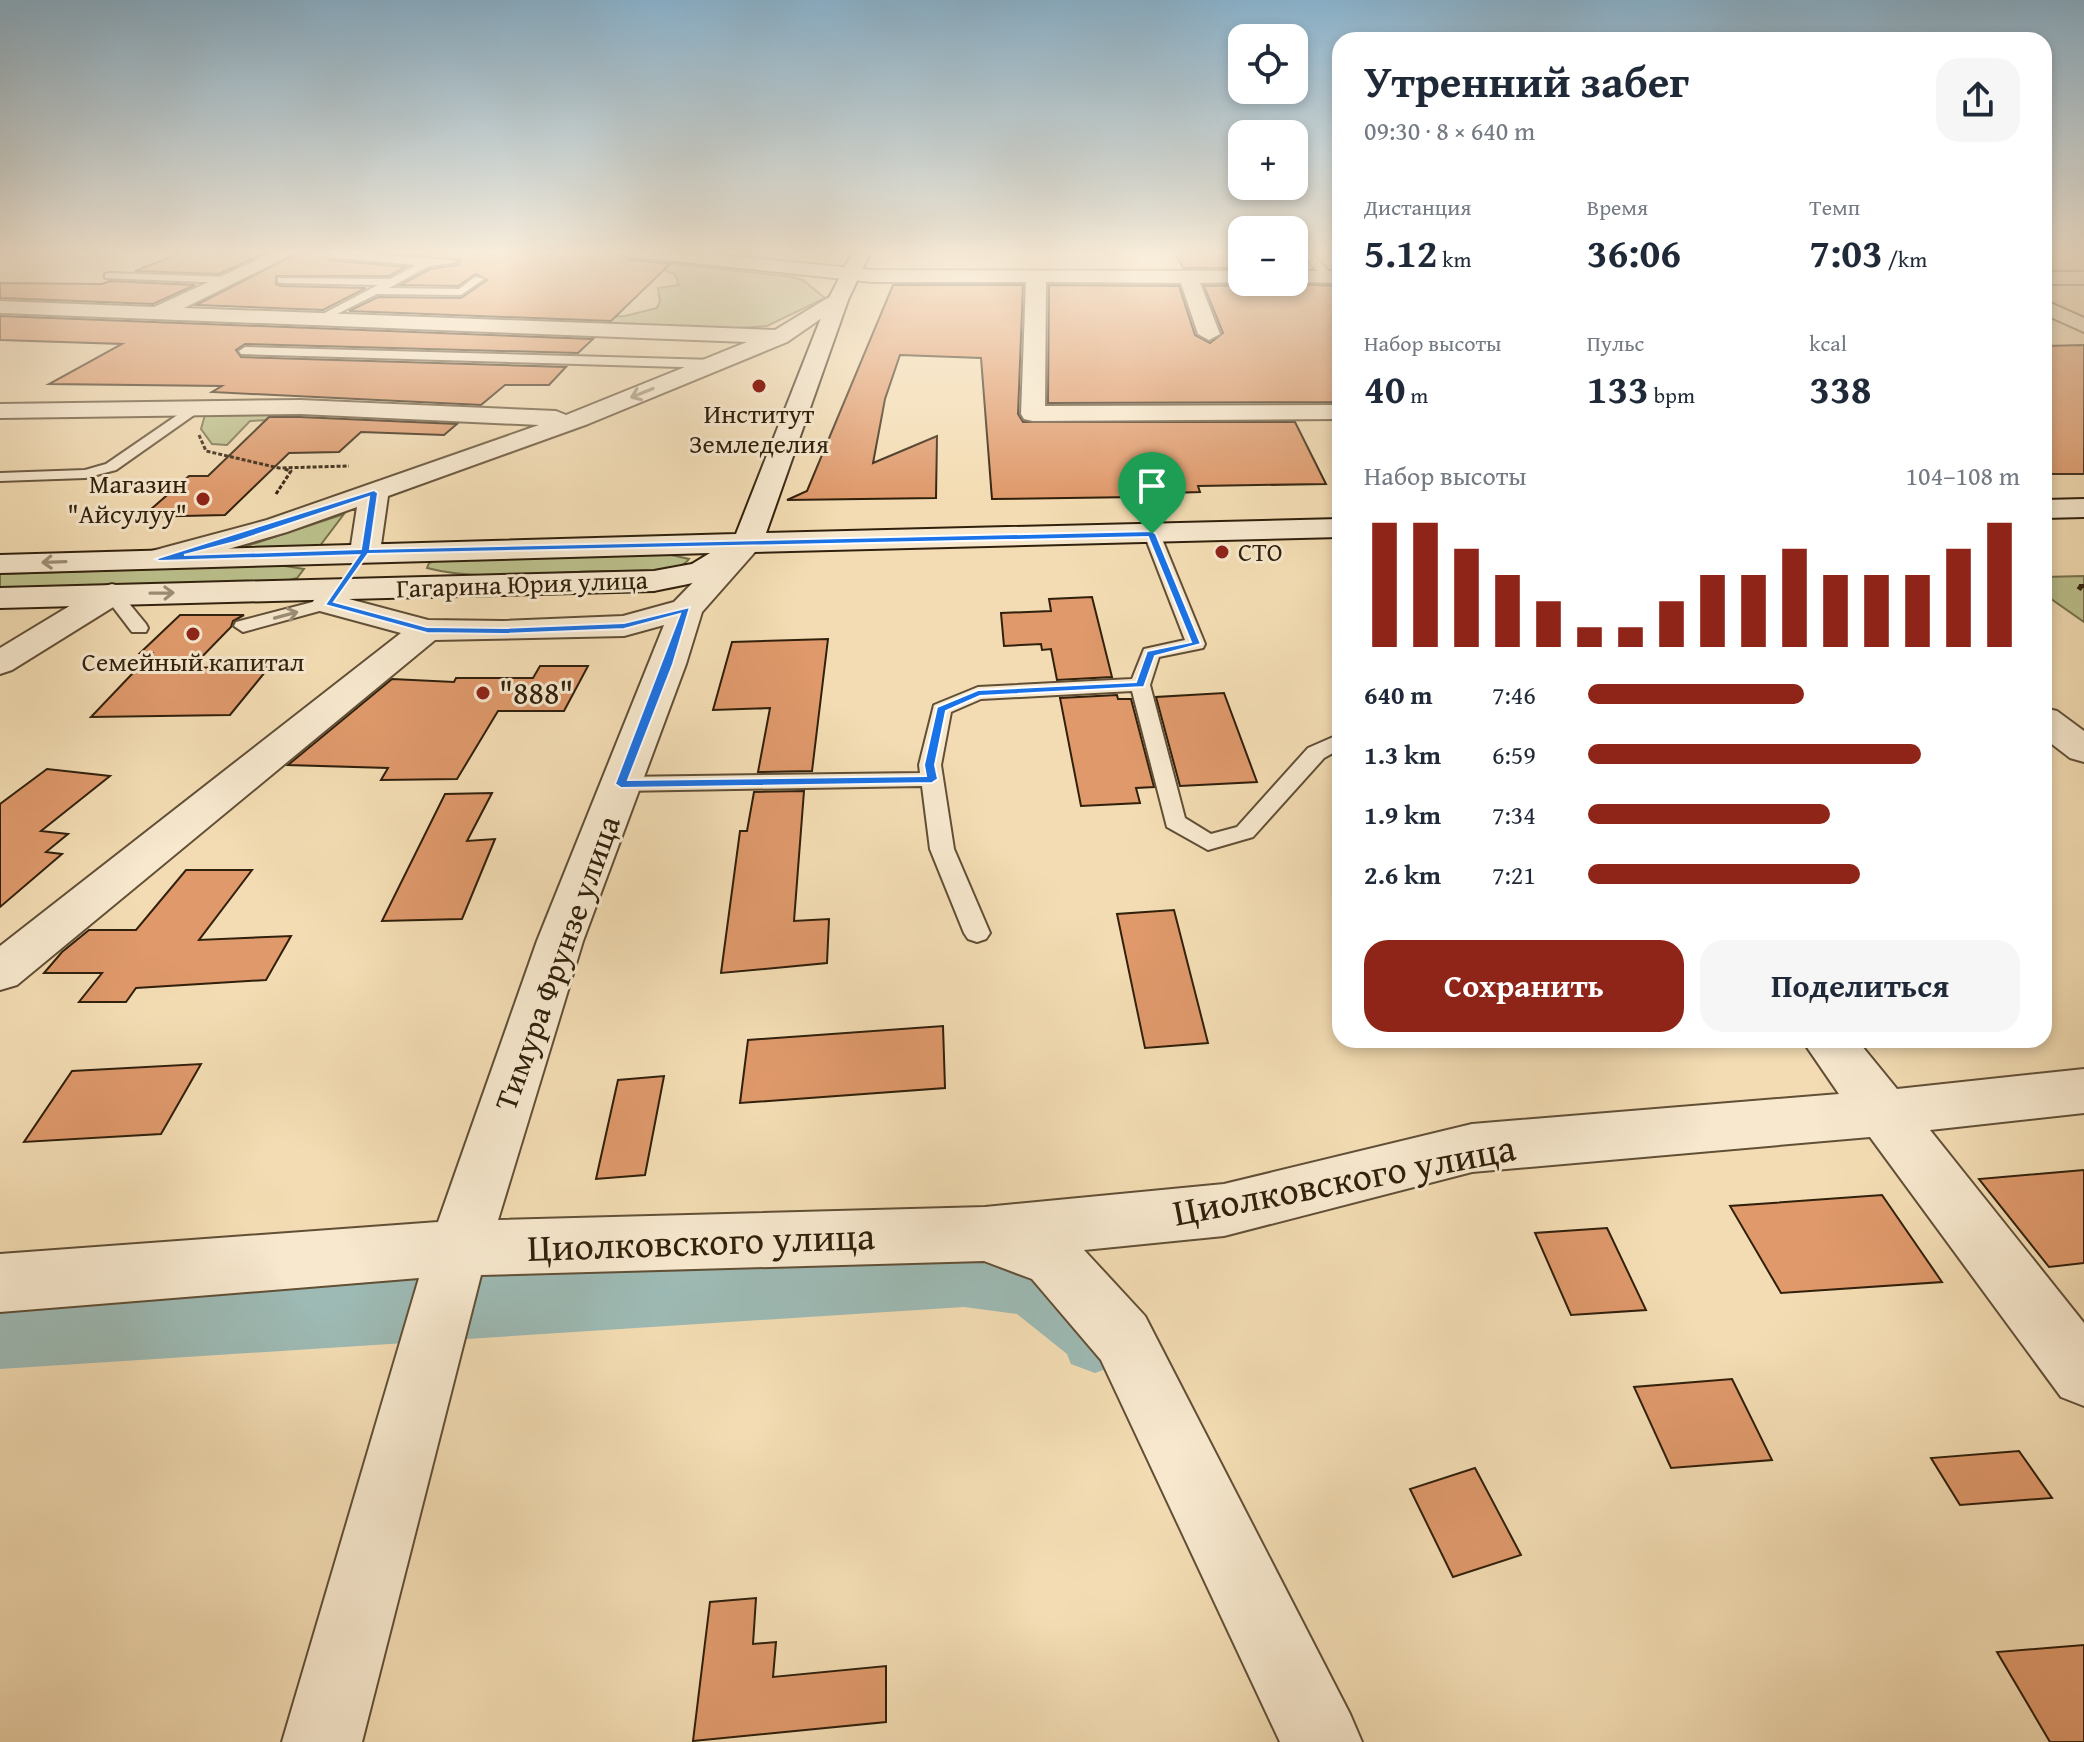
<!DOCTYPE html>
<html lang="ru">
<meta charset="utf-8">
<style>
body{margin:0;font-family:"Gentium Book Plus",serif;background:#f6f6f7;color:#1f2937;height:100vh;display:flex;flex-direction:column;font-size:30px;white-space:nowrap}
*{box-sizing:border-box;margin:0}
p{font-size:26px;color:#747a83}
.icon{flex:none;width:44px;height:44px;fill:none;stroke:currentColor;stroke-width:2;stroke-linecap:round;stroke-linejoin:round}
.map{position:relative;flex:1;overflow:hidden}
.panel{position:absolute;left:1332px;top:32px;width:720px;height:1016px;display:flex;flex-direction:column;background:#fff;border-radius:24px;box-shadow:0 4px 12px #0003}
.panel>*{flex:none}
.tools{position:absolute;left:1228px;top:24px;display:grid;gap:16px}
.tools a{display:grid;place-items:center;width:80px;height:80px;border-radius:16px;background:#fff;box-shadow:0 4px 12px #0003;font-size:40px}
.pin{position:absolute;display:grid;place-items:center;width:68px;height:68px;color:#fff;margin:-82px -34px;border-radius:50% 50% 50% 0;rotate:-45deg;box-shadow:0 0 8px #0007}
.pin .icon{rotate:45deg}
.round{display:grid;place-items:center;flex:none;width:84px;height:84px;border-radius:24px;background:#f6f6f7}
.overview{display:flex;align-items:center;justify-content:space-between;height:136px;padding:0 32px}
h1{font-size:44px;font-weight:700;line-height:60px}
.figures{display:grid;grid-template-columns:repeat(3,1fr);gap:12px;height:136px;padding:8px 32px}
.figures div{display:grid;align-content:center}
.figures b{font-size:40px;font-weight:700}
.figures small{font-size:22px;font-weight:400}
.figures p{font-size:22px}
.chart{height:224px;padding:16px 32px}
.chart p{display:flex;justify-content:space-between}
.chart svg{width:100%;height:144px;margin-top:8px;stroke:#8f2418;stroke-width:6}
.action{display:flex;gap:16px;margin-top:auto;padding:16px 32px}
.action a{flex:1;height:92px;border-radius:24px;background:#8f2418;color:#fff;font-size:32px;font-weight:700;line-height:92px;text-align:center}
.action a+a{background:#f6f6f7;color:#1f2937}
ul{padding:0 32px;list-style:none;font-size:26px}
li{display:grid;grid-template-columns:128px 96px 1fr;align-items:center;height:60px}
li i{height:20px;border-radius:10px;background:#8f2418}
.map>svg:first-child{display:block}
.green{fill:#bbc08c;stroke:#76704c;stroke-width:2}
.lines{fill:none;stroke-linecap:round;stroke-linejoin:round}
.canal{fill:#9dbab4;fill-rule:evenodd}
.building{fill:#df996b;stroke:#30200c;stroke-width:2}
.service-casing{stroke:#614f36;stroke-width:4}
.minor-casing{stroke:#614f36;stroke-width:4}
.secondary-casing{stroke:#30200c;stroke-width:4}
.path-far1{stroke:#30200c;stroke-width:3;stroke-dasharray:4 2;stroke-linecap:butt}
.path{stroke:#30200c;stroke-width:4;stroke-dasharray:5 3;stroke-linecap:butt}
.service{fill:#f7e8ce;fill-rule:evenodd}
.minor{fill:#f7e8ce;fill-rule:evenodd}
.secondary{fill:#f7e8ce;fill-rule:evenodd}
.oneway{stroke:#9d8e77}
.route{fill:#1a73e8;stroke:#fff;stroke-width:2;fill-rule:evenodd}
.poi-dot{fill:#8f2418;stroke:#f7e8ce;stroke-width:3}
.labels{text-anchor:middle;stroke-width:6;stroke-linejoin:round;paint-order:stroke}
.far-poi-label{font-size:26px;fill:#30200c;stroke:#f7e8ce}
.far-street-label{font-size:26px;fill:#30200c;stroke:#f7e8ce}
.poi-label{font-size:32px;fill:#30200c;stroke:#f7e8ce;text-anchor:start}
.street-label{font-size:32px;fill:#30200c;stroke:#f7e8ce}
.near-street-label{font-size:38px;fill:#30200c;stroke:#f7e8ce}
</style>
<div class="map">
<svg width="2084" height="1742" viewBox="0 0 2084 1742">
<rect width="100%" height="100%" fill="#f3dcb3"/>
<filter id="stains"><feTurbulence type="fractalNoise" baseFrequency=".0025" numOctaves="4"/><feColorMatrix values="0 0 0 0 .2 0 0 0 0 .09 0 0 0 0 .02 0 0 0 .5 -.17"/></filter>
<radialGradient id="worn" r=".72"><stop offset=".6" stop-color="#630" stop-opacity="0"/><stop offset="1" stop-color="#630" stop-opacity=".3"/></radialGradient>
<g class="green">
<path d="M669,263l123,14 11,3 22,18 -58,28 -44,3 -195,-6 45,-6 52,-1 32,-8 3,-7 -2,-13 21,-3 -4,-11 -17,-6z"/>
<path d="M206,411l77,3 -14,6 -19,1 -23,24 -15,-1 -11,-15z"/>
<path d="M344,514l-25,33 -81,2z"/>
<path d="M667,554l22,5c-6,8 -17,11 -27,13 -19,3 -37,-1 -55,-1 -59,0 -122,12 -180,-3l2,-5 8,-3z"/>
<path d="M279,565l25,4 -7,9 -22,6 -275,7v-17z"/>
<path d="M2084,576v46l-40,-28v-17z"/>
</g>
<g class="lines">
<path class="canal" d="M964,1247l67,9 23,9 60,44 14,32 -9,23 -24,9 -24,-9 -4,-10 -50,-40 -53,-7 -964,62v-64z"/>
</g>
<g class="building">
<path d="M187,251h82l-50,23 -84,-3z"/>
<path d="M302,251h28l-4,6 3,3 77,7 -17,9h-113v8l5,2 85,2 -43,22 -127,-5z"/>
<path d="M359,251h256l12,8 43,5 -59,57 -262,-10 29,-14 83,1 26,-18 -11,-6 -18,12 -58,-1 30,-16 28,-4 2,-5z"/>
<path d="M1174,251l68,4v13h-59z"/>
<path d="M110,281l85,4 -42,19 -153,-6v-15l102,1z"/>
<path d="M1248,282l92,4v116l-292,1 1,-118 130,1 16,49 15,8 13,-10 -19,-47 41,-1z"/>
<path d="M893,285h130l-5,129 5,8h272l31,62 -128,2 2,6 -65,2 1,3 -144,2 -11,-141 -81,-3 -15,44 -12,64 64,-27 -1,62 -149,2 20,-9z"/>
<path d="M0,316l593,23 -15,14 -333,-9 -9,6 5,7 325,10 -17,18h-44l-24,20 -269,-13 10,-6 -173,-2 73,-40 -122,-4z"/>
<path d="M2084,345v129h-40v-128z"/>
<path d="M269,417h31l157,7 -13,11 -83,-3 -22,20 -50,1 -64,62 -83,2 47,-41h19z"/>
<path d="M1092,597l20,80 -55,3 -6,-31 -9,1 -1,-6 -37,2 -3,-33 50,-2 -2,-12z"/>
<path d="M180,615h64l-11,6 -2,6 -40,41 79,-2 -40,49 -139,2 61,-64h-12z"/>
<path d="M828,639l-16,132 -54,1 12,-64 -57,2 19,-68z"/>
<path d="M540,666h48l-24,45h-66l-41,68 -76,1 7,-12 -100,-3 104,-86 62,3 2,-4h77z"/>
<path d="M1224,693l33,89 -77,4 -24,-89z"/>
<path d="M1117,695l1,4h13l23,88 -18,1 4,15 -59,3 -21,-108z"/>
<path d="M47,769l63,7 -69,55 27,3 -22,18 16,2 -62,53v-103z"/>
<path d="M804,791l-10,130 35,-2 -2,44 -106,10 19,-142h7l7,-39z"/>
<path d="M492,793l-25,48 28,-2 -33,80 -80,2 63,-127z"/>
<path d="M186,870h66l-53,70 92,-4 -25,44 -130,8 -10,14h-47l23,-29h-58l18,-21 27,-22h47z"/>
<path d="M1174,910l34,133 -63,5 -28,-134z"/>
<path d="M943,1026l2,62 -205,15 8,-63z"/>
<path d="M201,1064l-40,70 -137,8 48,-71z"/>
<path d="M664,1076l-19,99 -49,4 22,-99z"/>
<path d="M2084,1170v93l-35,4 -70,-88z"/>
<path d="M1882,1195l60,87 -161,11 -51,-87z"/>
<path d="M1607,1228l39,82 -75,5 -36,-82z"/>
<path d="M1732,1379l40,81 -101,8 -37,-81z"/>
<path d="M2019,1451l33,47 -92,7 -29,-47z"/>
<path d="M1475,1468l46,87 -68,22 -43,-88z"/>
<path d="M756,1598l-3,46 23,-2 -3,35 113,-11v56l-193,19 17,-139z"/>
<path d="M2084,1645v97h-34l-53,-90z"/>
</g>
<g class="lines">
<g class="service-casing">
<g id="service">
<path d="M1300,251h10l22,24v4h-8z"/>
<path d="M333,252c18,2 118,6 125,10l-29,4 -40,22 70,1 16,-12 9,2 -23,16 -84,-1 -58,29 -4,-1v-4l63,-33 -96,-2 -4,-1v-4l112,1 26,-14 -87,-8z"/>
<path d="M109,273l119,4 5,3 -5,3 -123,-5v-4z"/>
<path d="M245,347l470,13 6,4 -6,4 -474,-14 -2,-3z"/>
<path d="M192,405l12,3 -88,62 -31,8 -85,3v-8l85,-3 21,-6z"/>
<path d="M1152,529l8,5 45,110 -2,4 -44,9 -9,28 35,133 26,16 26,-7 71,-79 32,-14v15l-16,9 -71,79 -45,13 -41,-23 -35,-136 -151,8 -30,13 -10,53 13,84 36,84 -4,6 -9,3 -9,-3 -4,-6 -34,-84 -8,-63 -301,5 -11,-7 11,-7 299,-4 -1,-8 15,-60 44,-18 154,-8 12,-30 41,-9 -41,-106z"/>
<path d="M112,589l6,1 28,34 2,4 -2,4h-14l-26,-34 -3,-4z"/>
<path d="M328,598l9,5 -3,4 -91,25 -9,-6 2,-4z"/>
</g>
</g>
<g class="minor-casing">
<g id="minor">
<path d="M276,251h23l-115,57 591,22 56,-34 7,-2 10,6 -61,42 -199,82 -200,72 -8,56 -4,6 -11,3 -11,-3 -4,-6 7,-45 -70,25 -117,34 -11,2 -11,-2 -4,-7 4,-7 119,-32 272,-95 -239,-11 -300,4v-14l300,-4 256,11 10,4 181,-73 -747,-29v-12l154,6z"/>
<path d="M618,251h61l193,19 370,1v11h3l-45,1 20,51 -11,6 -11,-6 -17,-51 -135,-1 -1,124 295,-1v14l-307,2 -9,-2 -3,-5 5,-132h-154l-245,-26z"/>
<path d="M1294,271h46v12l-49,-1h3z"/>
<rect x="2044" y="272" width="40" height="12"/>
<path d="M2044,300l40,18v14l-40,-18z"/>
<path d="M747,535l11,3 4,6 -60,68 -16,52 -103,277 -85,279 487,-13 239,-23 248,-60 367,-30 -37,-54h55l40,49 187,-20v44l-154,17 154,193v83l-23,-9 -191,-260 -398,35 -248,64 -140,14 61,66 205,398 12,28h-82l-179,-382 -69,-81 -48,-18 -503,14 -119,467h-80l137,-464 -419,34v-58l438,-32 99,-281 127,-316 -40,11 -189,4 -418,345 -17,5v-44l401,-313 -85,-23 -4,-7c11,-16 19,-26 39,-21l5,7 -7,10 79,21 75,1 120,-5 51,-14 62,-64z"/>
<path d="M112,584l11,3 5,7 -5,7 -111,69 -12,4v-26l101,-61z"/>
<path d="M2044,708l13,3 27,20v31l-14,-4 -26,-20z"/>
</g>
</g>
<g class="secondary-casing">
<g id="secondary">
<path d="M853,251h18l-23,49 -82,233 574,-14v18l-587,15 -7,1c-19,28 -62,31 -92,38l-654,17v-20l654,-17 38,-7 18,-11 -710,20v-18l736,-21 92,-234z"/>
<path d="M2084,499v18l-40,1v-18z"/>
</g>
</g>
<g class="path-far1">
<path d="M199,435l7,16 73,17 70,-2"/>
<path d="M276,494l15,-23 -7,-2"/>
</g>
<path class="path" d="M2084,586h-7l7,5"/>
<use href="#service" class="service"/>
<use href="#minor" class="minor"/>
<use href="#secondary" class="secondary"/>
</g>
<defs><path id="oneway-shaft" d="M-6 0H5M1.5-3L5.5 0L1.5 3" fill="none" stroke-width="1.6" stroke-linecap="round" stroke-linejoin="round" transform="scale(2)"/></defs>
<g class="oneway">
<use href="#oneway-shaft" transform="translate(642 393) rotate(158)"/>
<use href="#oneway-shaft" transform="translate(54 562) rotate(178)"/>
<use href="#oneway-shaft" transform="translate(162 593) rotate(-1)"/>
<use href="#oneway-shaft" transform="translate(286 615) rotate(-15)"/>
</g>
<linearGradient id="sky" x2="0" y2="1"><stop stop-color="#8ab6d3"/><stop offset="0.51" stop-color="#faefdd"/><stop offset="1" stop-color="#faefdd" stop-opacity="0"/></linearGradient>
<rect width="2084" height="495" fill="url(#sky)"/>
<path class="route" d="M374,490l4,3 -8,56 782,-18 4,3 45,110 -46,12 -11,31 -164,9 -34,15 -11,54 3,14 -6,4 -311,5 -6,-4 65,-170 -56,15 -121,5 -76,-1 -102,-28 34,-50 -200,6 -4,-2zM369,497l-8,52 -177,6 51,-13zM1148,537l43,105 -44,9 -11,31 -158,8 -41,17 -13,58 2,11 -298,4 45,-116 17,-57 -66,16 -121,5 -76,-1 -93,-25 34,-48z"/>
<g class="poi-dot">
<circle cx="759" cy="386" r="8"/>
<circle cx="203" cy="499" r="8"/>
<circle cx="1222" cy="552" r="8"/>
<circle cx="193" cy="634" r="8"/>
<circle cx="483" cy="693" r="8"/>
</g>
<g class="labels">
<g class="far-poi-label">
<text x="759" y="423">Институт<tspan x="759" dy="30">Земледелия</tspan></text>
<text x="187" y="493" text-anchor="end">Магазин<tspan x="187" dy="30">"Айсулуу"</tspan></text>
<text x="1238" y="561" text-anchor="start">CTO</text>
<text x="193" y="671">Семейный капитал</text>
</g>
<g class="far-street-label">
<text transform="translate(522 584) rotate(-2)" y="9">Гагарина Юрия улица</text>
</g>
<g class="poi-label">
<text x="499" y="704">"888"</text>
</g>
<g class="street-label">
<text transform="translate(557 963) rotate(-70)" y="11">Тимура Фрунзе улица</text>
</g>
<g class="near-street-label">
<text transform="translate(1344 1180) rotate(-11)" y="13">Циолковского улица</text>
<text transform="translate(701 1242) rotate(-2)" y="13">Циолковского улица</text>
</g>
</g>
<rect width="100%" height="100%" filter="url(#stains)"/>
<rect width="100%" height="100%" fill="url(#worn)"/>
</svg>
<div class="tools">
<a><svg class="icon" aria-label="locate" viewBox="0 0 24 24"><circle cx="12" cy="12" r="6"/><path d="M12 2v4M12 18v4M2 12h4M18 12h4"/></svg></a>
<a>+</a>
<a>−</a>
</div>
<div class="pin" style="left:1152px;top:534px;background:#1e9e55"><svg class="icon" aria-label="arrive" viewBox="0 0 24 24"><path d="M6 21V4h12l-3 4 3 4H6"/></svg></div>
<section class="panel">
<div class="overview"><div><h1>Утренний забег</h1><p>09:30 · 8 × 640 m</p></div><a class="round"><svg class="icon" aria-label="share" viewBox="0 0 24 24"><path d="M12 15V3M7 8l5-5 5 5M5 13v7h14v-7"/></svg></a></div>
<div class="figures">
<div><p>Дистанция</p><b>5.12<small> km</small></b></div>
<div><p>Время</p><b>36:06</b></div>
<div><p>Темп</p><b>7:03<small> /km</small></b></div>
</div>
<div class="figures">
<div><p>Набор высоты</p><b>40<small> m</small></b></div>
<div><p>Пульс</p><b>133<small> bpm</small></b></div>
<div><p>kcal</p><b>338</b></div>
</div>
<div class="chart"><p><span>Набор высоты</span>104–108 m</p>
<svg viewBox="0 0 160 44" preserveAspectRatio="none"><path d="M5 44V6M15 44V6M25 44V14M35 44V22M45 44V30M55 44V38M65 44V38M75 44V30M85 44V22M95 44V22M105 44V14M115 44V22M125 44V22M135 44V22M145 44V14M155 44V6"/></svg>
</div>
<ul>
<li><b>640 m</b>7:46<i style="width:50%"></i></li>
<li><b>1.3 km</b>6:59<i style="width:77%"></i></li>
<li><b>1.9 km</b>7:34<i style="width:56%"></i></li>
<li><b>2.6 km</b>7:21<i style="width:63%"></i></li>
</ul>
<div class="action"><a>Сохранить</a><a>Поделиться</a></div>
</section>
</div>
